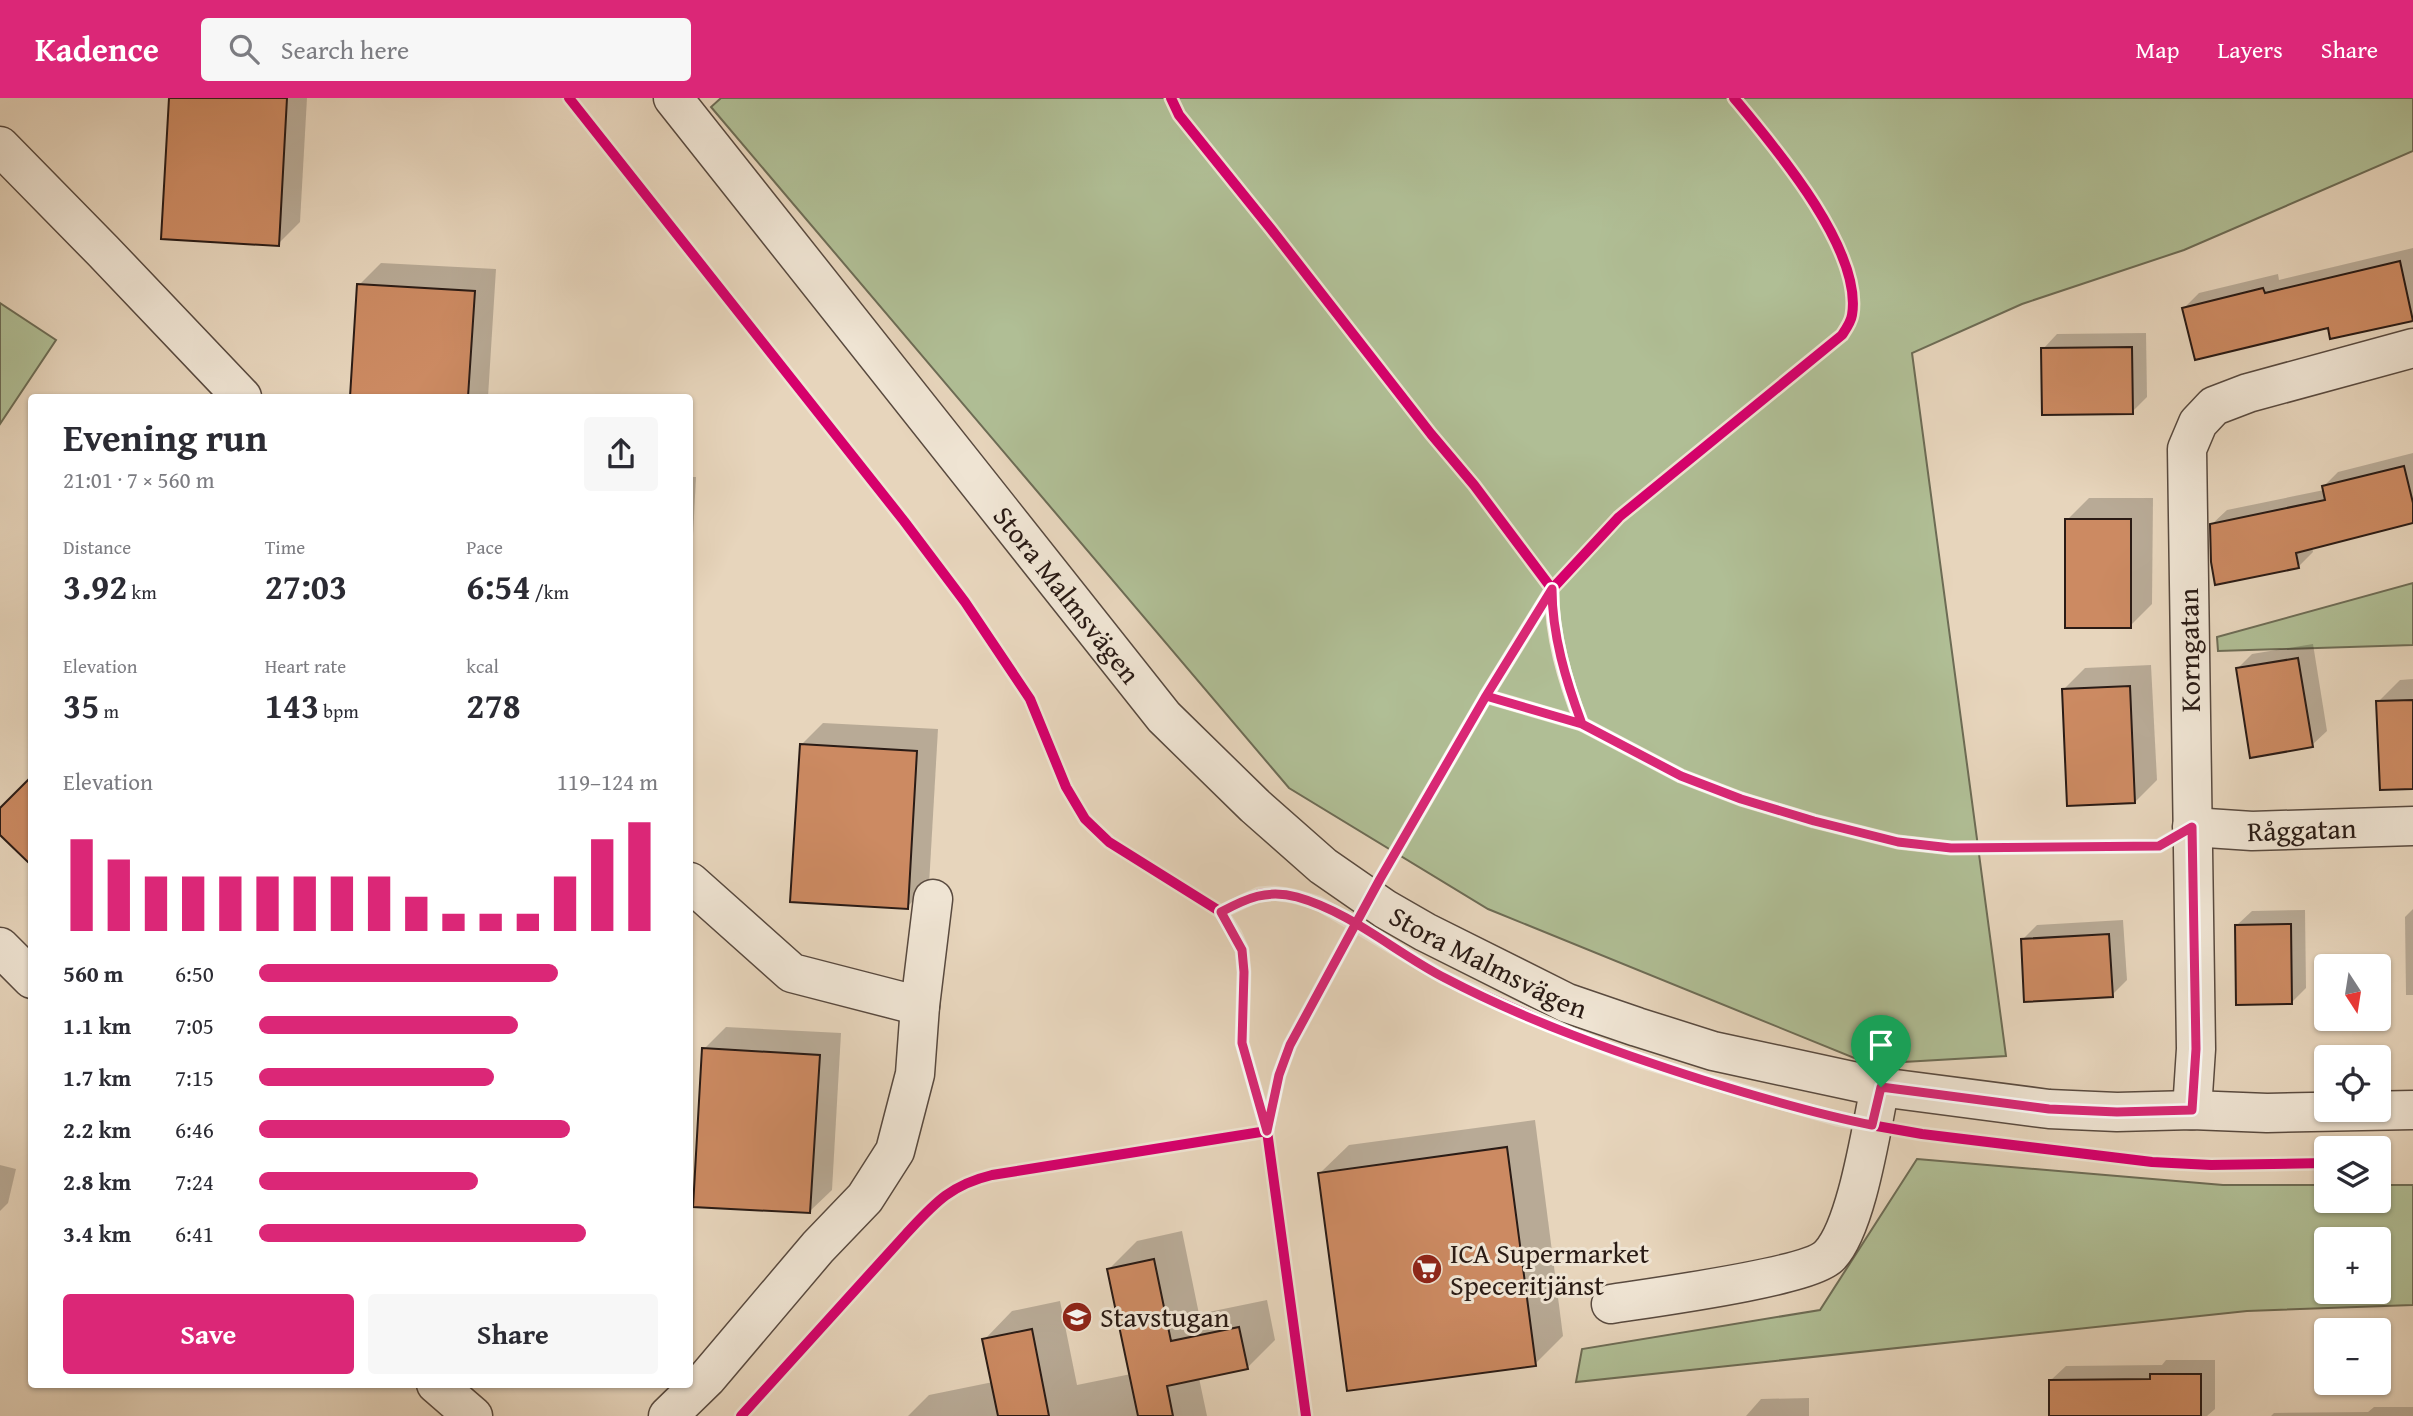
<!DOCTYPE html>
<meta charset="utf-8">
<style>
body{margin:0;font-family:"Gentium Book Plus",serif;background:#f7f7f7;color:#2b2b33;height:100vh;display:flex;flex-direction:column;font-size:26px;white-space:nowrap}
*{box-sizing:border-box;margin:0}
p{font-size:23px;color:#7c7c81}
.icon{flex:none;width:38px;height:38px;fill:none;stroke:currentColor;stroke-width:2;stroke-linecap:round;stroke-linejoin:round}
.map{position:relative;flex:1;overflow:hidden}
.details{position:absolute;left:28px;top:296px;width:665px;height:994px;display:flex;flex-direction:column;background:#fff;border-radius:7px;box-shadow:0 2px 5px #0004}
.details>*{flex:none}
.needle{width:46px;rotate:168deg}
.tools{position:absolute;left:2314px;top:856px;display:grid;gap:14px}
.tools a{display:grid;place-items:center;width:77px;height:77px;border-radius:7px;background:#fff;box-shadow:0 2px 5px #0004;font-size:35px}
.pin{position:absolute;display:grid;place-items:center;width:60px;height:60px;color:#fff;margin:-72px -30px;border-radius:50% 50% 50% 0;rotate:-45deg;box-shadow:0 0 7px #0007}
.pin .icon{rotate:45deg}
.round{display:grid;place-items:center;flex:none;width:74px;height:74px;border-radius:7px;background:#f7f7f7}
.headline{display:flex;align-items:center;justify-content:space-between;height:119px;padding:0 35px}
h1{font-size:38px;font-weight:700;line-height:52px}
.stats{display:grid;grid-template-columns:repeat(3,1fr);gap:10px;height:119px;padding:7px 35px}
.stats div{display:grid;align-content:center}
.stats b{font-size:35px;font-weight:700}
.stats small{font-size:19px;font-weight:400}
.stats p{font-size:19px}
.chart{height:196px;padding:14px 35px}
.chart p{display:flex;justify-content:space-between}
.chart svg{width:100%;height:126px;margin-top:7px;stroke:#db2777;stroke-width:6}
.action{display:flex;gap:14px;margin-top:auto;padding:14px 35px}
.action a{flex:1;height:80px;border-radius:7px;background:#db2777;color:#fff;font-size:28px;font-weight:700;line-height:80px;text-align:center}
.action a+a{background:#f7f7f7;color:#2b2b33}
ul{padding:0 35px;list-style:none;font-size:23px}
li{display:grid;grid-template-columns:112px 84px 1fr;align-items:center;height:52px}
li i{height:18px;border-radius:9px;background:#db2777}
header{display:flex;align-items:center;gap:42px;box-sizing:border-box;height:98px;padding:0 35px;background:#db2777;color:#fff}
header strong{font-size:33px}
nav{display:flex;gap:38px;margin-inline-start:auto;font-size:24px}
.search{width:490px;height:63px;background:#f7f7f7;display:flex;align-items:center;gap:18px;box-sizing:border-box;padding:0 24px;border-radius:7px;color:#7c7c81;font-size:26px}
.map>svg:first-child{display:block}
.green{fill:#b0be95;stroke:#6d6c55;stroke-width:2;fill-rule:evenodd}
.shadow{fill:#0003}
.building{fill:#cc8a62;stroke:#2a1b15;stroke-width:2}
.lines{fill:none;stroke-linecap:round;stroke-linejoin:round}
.minor-casing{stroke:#594a3f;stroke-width:41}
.minor{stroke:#efe4d3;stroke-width:38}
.cycleway-casing{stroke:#efe4d3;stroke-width:15}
.cycleway{stroke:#d6006c;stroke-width:10}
.route-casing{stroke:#fff;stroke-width:14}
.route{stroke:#db2777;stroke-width:9}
.labels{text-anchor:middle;stroke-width:6;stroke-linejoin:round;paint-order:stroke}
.street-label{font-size:28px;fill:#2a1b15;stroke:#efe4d3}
.poi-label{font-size:28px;fill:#2a1b15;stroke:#efe4d3;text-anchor:start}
</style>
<header>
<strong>Kadence</strong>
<div class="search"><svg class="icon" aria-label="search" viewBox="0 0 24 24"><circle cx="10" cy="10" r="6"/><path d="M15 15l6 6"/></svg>Search here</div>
<nav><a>Map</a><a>Layers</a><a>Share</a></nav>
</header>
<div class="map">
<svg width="2413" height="1318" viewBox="0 0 2413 1318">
<rect width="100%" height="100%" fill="#e7d5bc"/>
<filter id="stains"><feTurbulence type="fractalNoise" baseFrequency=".00286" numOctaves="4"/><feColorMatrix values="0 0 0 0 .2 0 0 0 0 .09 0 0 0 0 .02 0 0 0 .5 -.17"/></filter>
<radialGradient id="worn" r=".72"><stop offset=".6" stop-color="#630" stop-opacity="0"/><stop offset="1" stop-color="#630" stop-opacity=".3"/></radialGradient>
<g class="green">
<path d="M721,0h1692v53l-229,99 -162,54 -110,49 94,703 -137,8 -381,-155 -199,-121 -578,-681z"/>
<path d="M0,205l56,37 -56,84z"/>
<path d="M2413,485v62l-195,6 -1,-14z"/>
<path d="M1917,1061l306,26h103v15h52v-15h35v120l-166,6 -671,71 6,-33 238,-39zM2378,1141v53h-52v-53z"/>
</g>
<g class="shadow">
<path d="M171,0h136l-7,124 -22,22z"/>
<path d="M2413,150v71l-81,18 -3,-11 -145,-18 15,-15 79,-19 1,6z"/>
<path d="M381,165l115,6 -8,128h-136l7,-112z"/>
<path d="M2146,235l1,64 -15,15 -89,-63 14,-15z"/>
<path d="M2413,355v69l-101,25 1,5 -14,14 -87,-42 15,-14 97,-20 -1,-3 15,-15z"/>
<path d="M690,379h6l-6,118z"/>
<path d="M2089,400h64l-1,106 -22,22 -63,-106z"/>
<path d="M2313,546l14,87 -15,14 -75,-76 15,-15z"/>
<path d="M2151,567l6,115 -22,22 -72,-112 22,-22z"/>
<path d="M2413,581v108l-35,-85 22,-22z"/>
<path d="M823,625l115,6 -9,156 -22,22 -106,-162z"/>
<path d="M2413,811v86h-7l-1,-78z"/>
<path d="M2305,812l1,78 -15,15 -54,-78 15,-14z"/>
<path d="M2123,822l4,60 -15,15 -90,-55 15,-15z"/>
<path d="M726,929l115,6 -9,157 -22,21 -106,-162z"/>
<path d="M1535,1022l28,216 -28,28 -215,-191 29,-28z"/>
<path d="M0,1067l16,4 -8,34 -8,8z"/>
<path d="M1182,1133l17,83 68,-14 8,40 -28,28 -48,10 8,38h-299l21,-21 64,-13 -9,-42 28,-29 48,-10 17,84 54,-11 -22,-105 28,-28z"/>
<path d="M2166,1262h49v49l-8,7h-156v-36l15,-14 96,-1z"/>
<path d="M1809,1300v18h-63l15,-17z"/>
<path d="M2374,1309h39v9h-142l3,-3 94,-1z"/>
</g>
<g class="building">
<path d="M169,0h118l-8,148 -118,-7z"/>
<path d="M2400,163l13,60 -83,18 -2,-11 -133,32 -13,-52 81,-20 2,5z"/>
<path d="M357,186l118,7 -7,106h-118z"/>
<path d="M2132,249l1,67 -91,1 -1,-67z"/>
<path d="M2404,368l9,37v20l-117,30 3,15 -84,17 -4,-23 -1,-38 115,-24 -3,-14z"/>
<rect x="2065" y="421" width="66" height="109"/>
<path d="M2298,560l15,89 -63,11 -14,-90z"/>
<path d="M2130,588l5,117 -68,3 -5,-117z"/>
<path d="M2413,602v89l-33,1 -4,-89z"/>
<path d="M800,646l117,7 -9,158 -118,-7z"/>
<path d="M32,678v90l-32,-31v-27z"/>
<path d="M2291,826l1,80 -56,1 -1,-80z"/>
<path d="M2109,836l4,63 -89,5 -3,-63z"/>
<path d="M702,950l118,7 -10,158 -117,-6z"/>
<path d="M1507,1049l29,219 -189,25 -29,-218z"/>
<path d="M1154,1161l17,82 68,-14 9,42 -81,17 6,30h-35l-31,-147z"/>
<path d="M1032,1231l17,87h-51l-16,-77z"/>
<path d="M2150,1276h51v42h-152v-36l101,-1z"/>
</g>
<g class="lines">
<g class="minor-casing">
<g id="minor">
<path id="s1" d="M673,0l491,619 91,89 68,60 62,43 40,23 142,71 70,24 76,24 167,36 169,22 68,3 75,-2 75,3 146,-3"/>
<path d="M0,48l103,105 139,146"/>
<path id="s2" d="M2192,729l60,4 161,-5"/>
<path d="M690,784l102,91 128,33"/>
<path d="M0,849l32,32"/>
<path d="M2192,1012l4,-61 -9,-600 11,-26 16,-17 34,-13 165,-45"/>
<path d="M1611,1206c38,-6 199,-27 219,-49 27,-29 41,-126 50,-168"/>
<path d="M436,1286l37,32"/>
<path d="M668,1318l39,-38 111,-131 47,-49 30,-47 20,-77 5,-68 13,-107"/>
</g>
</g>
<use href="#minor" class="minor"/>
<g class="cycleway-casing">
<g id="cycleway">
<path d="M569,0l335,423 61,81 65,97 36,88 19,32 24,23 112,70 14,22 7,16 2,22 -2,71 25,88 39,285"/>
<path d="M1171,0l8,17 92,114 160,205 43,51 78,104c-1,46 13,92 30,135"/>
<path d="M1486,598l96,28 99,52 60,23 73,22 84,21 53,6 208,-2 33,-19"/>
<path d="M1221,814l38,-18 15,-1 19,3 25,7 127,75 128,57 68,26 196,58 85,15 230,28 59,3 115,-2"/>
<path d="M1267,1031l12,-54 11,-30 90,-166 106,-183 66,-107 67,-72 223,-182c4,-6 9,-13 10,-20 11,-65 -78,-169 -118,-217"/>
<path d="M741,1318l165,-182c28,-30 44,-49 86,-59l275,-44"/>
</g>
</g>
<use href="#cycleway" class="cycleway"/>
</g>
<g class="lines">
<g class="route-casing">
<path id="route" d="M1881,989l-9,38c-57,-11 -114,-28 -169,-45 -88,-28 -176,-59 -258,-102 -49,-25 -94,-66 -148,-81 -30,-8 -50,1 -76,15l21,38 2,22 -2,71 25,88 12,-56 11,-30 90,-166 106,-183 96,28c-16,-43 -30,-89 -30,-135l-66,107 96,28 99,52 60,23 73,22 84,21 53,6 208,-2 33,-19 4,222 -4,61 -75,2 -68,-3 -168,-22"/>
</g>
<use href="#route" class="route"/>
</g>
<defs>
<g id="supermarket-disc" transform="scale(1.575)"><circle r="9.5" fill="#8f2418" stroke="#efe4d3"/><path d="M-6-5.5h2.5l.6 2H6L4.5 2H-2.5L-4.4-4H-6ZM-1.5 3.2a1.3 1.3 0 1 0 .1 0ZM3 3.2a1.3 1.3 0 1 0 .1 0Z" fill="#fff"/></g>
<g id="school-disc" transform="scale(1.575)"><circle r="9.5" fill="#8f2418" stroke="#efe4d3"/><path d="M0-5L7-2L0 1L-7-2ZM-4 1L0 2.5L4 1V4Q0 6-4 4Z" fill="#fff"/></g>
</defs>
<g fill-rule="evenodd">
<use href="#supermarket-disc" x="1427" y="1171"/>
<use href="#school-disc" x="1077" y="1219"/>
</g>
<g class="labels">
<g class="street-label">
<text dy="10" stroke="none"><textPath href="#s1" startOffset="634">Stora Malmsvägen</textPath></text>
<text transform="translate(2189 552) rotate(-91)" y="10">Korngatan</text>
<text dy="10" stroke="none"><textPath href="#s2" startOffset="110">Råggatan</textPath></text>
<text dy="10" stroke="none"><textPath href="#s1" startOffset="1200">Stora Malmsvägen</textPath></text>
</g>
<g class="poi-label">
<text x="1450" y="1165">ICA Supermarket<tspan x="1450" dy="32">Speceritjänst</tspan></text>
<text x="1100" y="1229">Stavstugan</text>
</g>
</g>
<rect width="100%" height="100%" filter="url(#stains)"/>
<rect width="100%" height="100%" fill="url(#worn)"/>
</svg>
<div class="tools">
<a><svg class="needle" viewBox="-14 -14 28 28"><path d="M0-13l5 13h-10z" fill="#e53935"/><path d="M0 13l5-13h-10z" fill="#7c7c81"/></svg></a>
<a><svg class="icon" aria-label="locate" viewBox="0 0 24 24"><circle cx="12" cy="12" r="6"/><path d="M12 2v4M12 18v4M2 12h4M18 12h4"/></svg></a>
<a><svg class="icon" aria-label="layers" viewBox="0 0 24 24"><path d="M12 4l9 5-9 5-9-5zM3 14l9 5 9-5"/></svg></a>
<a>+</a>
<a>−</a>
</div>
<div class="pin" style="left:1881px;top:989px;background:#1e9e55"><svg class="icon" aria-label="arrive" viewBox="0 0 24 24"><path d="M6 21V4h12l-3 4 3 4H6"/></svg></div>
<section class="details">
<div class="headline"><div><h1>Evening run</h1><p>21:01 · 7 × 560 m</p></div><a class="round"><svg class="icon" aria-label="share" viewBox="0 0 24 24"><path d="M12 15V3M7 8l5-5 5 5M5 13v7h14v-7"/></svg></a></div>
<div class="stats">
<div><p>Distance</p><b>3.92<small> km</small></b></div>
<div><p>Time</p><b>27:03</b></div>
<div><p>Pace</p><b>6:54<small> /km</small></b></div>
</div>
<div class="stats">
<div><p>Elevation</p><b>35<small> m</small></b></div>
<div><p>Heart rate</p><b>143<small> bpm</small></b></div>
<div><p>kcal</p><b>278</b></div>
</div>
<div class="chart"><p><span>Elevation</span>119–124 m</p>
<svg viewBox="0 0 160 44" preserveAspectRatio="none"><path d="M5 44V12M15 44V19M25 44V25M35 44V25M45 44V25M55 44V25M65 44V25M75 44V25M85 44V25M95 44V32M105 44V38M115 44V38M125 44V38M135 44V25M145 44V12M155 44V6"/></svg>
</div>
<ul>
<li><b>560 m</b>6:50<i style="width:75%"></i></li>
<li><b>1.1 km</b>7:05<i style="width:65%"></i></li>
<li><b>1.7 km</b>7:15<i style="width:59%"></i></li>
<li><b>2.2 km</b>6:46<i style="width:78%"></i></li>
<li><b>2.8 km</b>7:24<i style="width:55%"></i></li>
<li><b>3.4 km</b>6:41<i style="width:82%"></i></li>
</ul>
<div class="action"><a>Save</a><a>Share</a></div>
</section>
</div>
